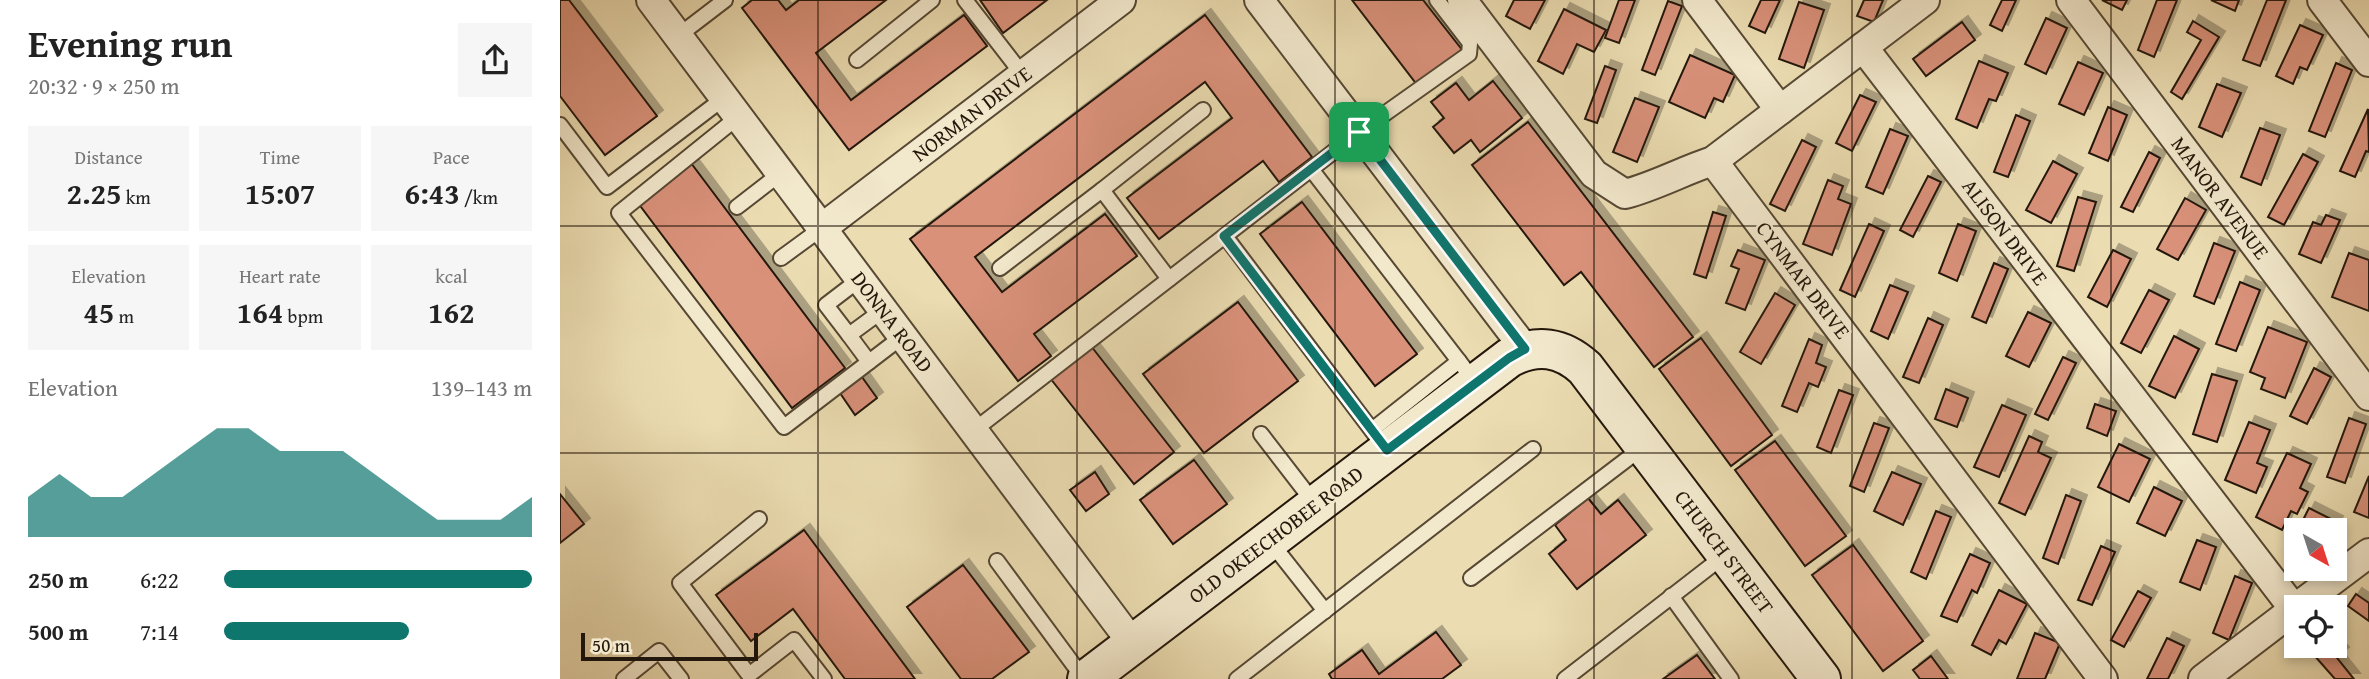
<!DOCTYPE html>
<meta charset="utf-8">
<style>
body{margin:0;font-family:"Gentium Book Plus",serif;background:#f6f6f6;color:#222;height:100vh;display:flex;flex-direction:column;font-size:26px;white-space:nowrap}
*{box-sizing:border-box;margin:0}
p{font-size:23px;color:#767676}
.icon{flex:none;width:38px;height:38px;fill:none;stroke:currentColor;stroke-width:2;stroke-linecap:round;stroke-linejoin:round}
.map{position:relative;flex:1;overflow:hidden}
.details{display:flex;flex-direction:column;background:#fff;width:560px}
.details>*{flex:none}
.needle{width:46px;rotate:141deg}
.controls{position:absolute;left:1724px;top:518px;display:grid;gap:14px}
.controls a{display:grid;place-items:center;width:63px;height:63px;border-radius:0px;background:#fff;box-shadow:0 4px 10px #0003;font-size:35px}
.scale{position:absolute;left:21px;bottom:18px;width:177px;box-sizing:border-box;padding-left:7px;border:4px solid #24170b;border-top:0;font-size:19px;line-height:24px;white-space:nowrap;color:#24170b;-webkit-text-stroke:5px #f2e8cc;paint-order:stroke}
.pin{position:absolute;display:grid;place-items:center;width:60px;height:60px;color:#fff;margin:-30px;border-radius:14px;box-shadow:0 4px 10px #0006}
.round{display:grid;place-items:center;flex:none;width:74px;height:74px;border-radius:0px;background:#f6f6f6}
.headline{display:flex;align-items:center;justify-content:space-between;height:119px;padding:0 28px}
h1{font-size:38px;font-weight:600;line-height:52px}
.figures{display:grid;grid-template-columns:repeat(3,1fr);gap:10px;height:119px;padding:7px 28px}
.figures div{display:grid;align-content:center;border-radius:0px;background:#f6f6f6;text-align:center}
.figures b{font-size:30px;font-weight:600}
.figures small{font-size:19px;font-weight:400}
.figures p{font-size:19px}
.chart{height:196px;padding:14px 28px}
.chart p{display:flex;justify-content:space-between}
.chart svg{width:100%;height:126px;margin-top:7px;fill:#0f766e;opacity:.7}
ul{padding:0 28px;list-style:none;font-size:23px}
li{display:grid;grid-template-columns:112px 84px 1fr;align-items:center;height:52px}
li i{height:18px;border-radius:9px;background:#0f766e}
main{display:flex;flex:1;min-height:0}
.map>svg:first-child{display:block}
.building{fill:#d9917a;stroke:#24170b;stroke-width:2;filter:url(#shadow)}
.lines{fill:none;stroke-linecap:round;stroke-linejoin:round}
.lane-casing{stroke:#564834;stroke-width:18}
.street-casing{stroke:#564834;stroke-width:32}
.secondary-casing{stroke:#24170b;stroke-width:42}
.lane{stroke:#f2e8cc;stroke-width:14}
.street{stroke:#f2e8cc;stroke-width:28}
.secondary{stroke:#f2e8cc;stroke-width:38}
.route-casing{stroke:#fff;stroke-width:14}
.route{stroke:#0f766e;stroke-width:9}
.grid{fill:none;stroke:#24170b;stroke-width:2;stroke-opacity:0.55}
.labels{text-anchor:middle;stroke-width:5;stroke-linejoin:round;paint-order:stroke}
.street-label{font-size:21px;fill:#24170b;stroke:#f2e8cc}
</style>
<main>
<section class="details">
<div class="headline"><div><h1>Evening run</h1><p>20:32 · 9 × 250 m</p></div><a class="round"><svg class="icon" aria-label="share" viewBox="0 0 24 24"><path d="M12 15V3M7 8l5-5 5 5M5 13v7h14v-7"/></svg></a></div>
<div class="figures">
<div><p>Distance</p><b>2.25<small> km</small></b></div>
<div><p>Time</p><b>15:07</b></div>
<div><p>Pace</p><b>6:43<small> /km</small></b></div>
</div>
<div class="figures">
<div><p>Elevation</p><b>45<small> m</small></b></div>
<div><p>Heart rate</p><b>164<small> bpm</small></b></div>
<div><p>kcal</p><b>162</b></div>
</div>
<div class="chart"><p><span>Elevation</span>139–143 m</p>
<svg viewBox="0 0 160 44" preserveAspectRatio="none"><path d="M0 44V30L10 22L20 30L30 30L40 22L50 14L60 6L70 6L80 14L90 14L100 14L110 22L120 30L130 38L140 38L150 38L160 30V44z"/></svg>
</div>
<ul>
<li><b>250 m</b>6:22<i style="width:100%"></i></li>
<li><b>500 m</b>7:14<i style="width:60%"></i></li>
</ul>
</section>
<div class="map">
<svg width="1809" height="679" viewBox="0 0 1809 679">
<defs>
<filter id="shadow"><feDropShadow dx="6" dy="-6" stdDeviation="0" flood-color="#0004"/></filter>
</defs>
<rect width="100%" height="100%" fill="#ebdcb1"/>
<filter id="stains"><feTurbulence type="fractalNoise" baseFrequency=".00286" numOctaves="4"/><feColorMatrix values="0 0 0 0 .2 0 0 0 0 .09 0 0 0 0 .02 0 0 0 .5 -.17"/></filter>
<radialGradient id="worn" r=".72"><stop offset=".6" stop-color="#630" stop-opacity="0"/><stop offset="1" stop-color="#630" stop-opacity=".3"/></radialGradient>
<g class="building">
<path d="M0,0h9l88,116 -52,39 -45,-59z"/>
<path d="M192,0h26l8,10 13,-10h87l-70,53 35,47 113,-85 23,31 -138,104 -107,-142z"/>
<path d="M420,0h67l-44,33z"/>
<path d="M792,0h71l40,51 -45,35z"/>
<path d="M954,0h31l-15,29 -24,-13z"/>
<path d="M1059,0h16l-16,43 -14,-5z"/>
<path d="M1201,0h19l-15,33 -16,-7z"/>
<path d="M1304,0h19l-9,22 -17,-6z"/>
<path d="M1442,0h14l-14,31 -12,-6z"/>
<path d="M1542,0h25l-5,10z"/>
<path d="M1597,0h20l-23,57 -16,-7z"/>
<path d="M1651,0h28l-4,11z"/>
<path d="M1707,0h19l-26,66 -17,-6z"/>
<path d="M1108,1l14,5 -27,69 -13,-5z"/>
<path d="M1239,2l25,8 -20,58 -25,-9z"/>
<path d="M1004,9l42,21 -12,22 -17,-8 -14,30 -25,-13z"/>
<path d="M645,15l107,142 -33,25 -16,-21 -104,78 -32,-41 105,-80 -27,-36 -230,175 27,35 103,-78 32,42 -103,78 17,22 -33,25 -108,-142z"/>
<path d="M1486,18l21,10 -21,46 -21,-10z"/>
<path d="M1633,21l26,16 -37,62 -11,-7 30,-52 -14,-8z"/>
<path d="M1402,22l13,18 -49,36 -13,-17z"/>
<path d="M1740,25l23,10 -16,35 -7,-3 -7,17 -17,-8z"/>
<path d="M1130,55l45,20 -12,27 -9,-4 -9,20 -36,-16z"/>
<path d="M1419,61l29,12 -12,28 -7,-2 -12,29 -21,-9z"/>
<path d="M1518,62l25,11 -19,42 -25,-11z"/>
<path d="M1776,63l16,7 -27,67 -16,-6z"/>
<path d="M1045,66l11,4 -19,53 -12,-4z"/>
<path d="M933,81l29,37 -42,34 -9,-12 -17,13 -21,-26 11,-9 -13,-16 25,-19 13,17z"/>
<path d="M1657,84l24,9 -19,44 -23,-10z"/>
<path d="M1300,95l16,7 -24,49 -16,-8z"/>
<path d="M1075,98l24,9 -22,55 -24,-10z"/>
<path d="M1548,107l19,8 -19,46 -19,-8z"/>
<path d="M1808,109l1,43 -3,-1 -11,26 -15,-6z"/>
<path d="M1456,115l14,6 -22,56 -14,-5z"/>
<path d="M968,122l165,215 -39,30 -73,-95 -17,13 -92,-120z"/>
<path d="M1700,128l20,7 -19,50 -20,-8z"/>
<path d="M1330,129l18,7 -25,58 -17,-7z"/>
<path d="M1242,140l14,7 -31,64 -15,-7z"/>
<path d="M1589,152l11,6 -27,54 -12,-5z"/>
<path d="M1743,154l15,8 -34,63 -16,-8z"/>
<path d="M1493,161l24,13 -26,49 -25,-13z"/>
<path d="M131,163l154,205 -53,40 -154,-205z"/>
<path d="M1368,176l13,6 -28,55 -13,-7z"/>
<path d="M1268,180l15,6 -5,13 13,5 -19,51 -29,-11z"/>
<path d="M1518,197l18,5 -22,69 -17,-5z"/>
<path d="M1625,198l21,12 -28,50 -21,-11z"/>
<path d="M742,202l115,152 -42,32 -115,-152z"/>
<path d="M1153,212l13,4 -20,62 -12,-4z"/>
<path d="M1766,215l14,5 -19,43 -22,-9 14,-32 8,3z"/>
<path d="M1309,224l15,7 -29,66 -15,-7z"/>
<path d="M1398,224l18,7 -19,50 -18,-8z"/>
<path d="M1654,243l21,8 -21,53 -20,-8z"/>
<path d="M1178,250l27,10 -20,50 -19,-7 13,-34 -8,-3z"/>
<path d="M1553,250l18,9 -24,48 -19,-10z"/>
<path d="M1789,253l20,7v51l-37,-14z"/>
<path d="M1434,263l14,6 -22,54 -14,-6z"/>
<path d="M1680,282l20,8 -24,61 -20,-7z"/>
<path d="M1330,285l18,7 -20,47 -17,-8z"/>
<path d="M1589,290l20,10 -28,53 -20,-10z"/>
<path d="M1215,293l20,12 -34,59 -21,-12z"/>
<path d="M678,302l60,79 -94,72 -61,-79z"/>
<path d="M1468,312l23,11 -22,44 -23,-11z"/>
<path d="M1368,318l15,7 -24,58 -16,-6z"/>
<path d="M1708,327l39,15 -22,56 -24,-9 4,-11 -15,-6z"/>
<path d="M1614,336l25,13 -24,49 -26,-12z"/>
<path d="M1141,338l71,97 -41,31 -72,-97z"/>
<path d="M1249,339l13,6 -6,18 10,4 -8,20 -9,-4 -12,29 -15,-6z"/>
<path d="M531,346l83,106 -40,32 -84,-106z"/>
<path d="M1503,357l13,6 -28,57 -13,-6z"/>
<path d="M1754,368l17,9 -24,47 -17,-8z"/>
<path d="M1652,374l25,7 -20,61 -24,-8z"/>
<path d="M302,377l15,21 -22,17 -15,-22z"/>
<path d="M1386,389l22,9 -11,29 -22,-8z"/>
<path d="M1279,390l14,5 -22,58 -14,-6z"/>
<path d="M1535,404l21,7 -9,25 -20,-8z"/>
<path d="M1442,405l24,10 -27,62 -25,-10z"/>
<path d="M1789,418l17,6 -21,59 -18,-6z"/>
<path d="M1689,422l21,8 -13,33 10,4 -11,26 -31,-13z"/>
<path d="M1314,423l15,5 -25,64 -14,-6z"/>
<path d="M1469,436l13,6 -4,10 13,6 -26,57 -26,-12z"/>
<path d="M1215,441l71,95 -41,30 -70,-96z"/>
<path d="M1559,444l31,15 -21,43 -31,-15z"/>
<path d="M1727,453l24,11 -11,24 8,4 -11,22 -6,-3 -9,19 -26,-13z"/>
<path d="M634,460l33,44 -54,40 -33,-44z"/>
<path d="M535,472l14,22 -23,17 -16,-21z"/>
<path d="M1332,472l29,12 -18,41 -29,-14z"/>
<path d="M1809,476v42l-15,-6z"/>
<path d="M1594,487l28,14 -17,35 -28,-13z"/>
<path d="M0,494l24,30 -24,19z"/>
<path d="M1506,495l15,6 -23,63 -15,-6z"/>
<path d="M1028,498l13,16 17,-14 28,35 -69,54 -28,-35 17,-14 -11,-15z"/>
<path d="M1749,508l28,14 -4,8h-25l3,-7 -7,-5z"/>
<path d="M1376,511l15,6 -25,62 -15,-7z"/>
<path d="M244,530l111,149h-70l-52,-70 -42,32 -35,-46z"/>
<path d="M1637,540l19,7 -16,43 -20,-8z"/>
<path d="M1293,545l70,96 -40,30 -71,-96z"/>
<path d="M1541,546l14,6 -23,53 -14,-5z"/>
<path d="M1410,554l20,9 -13,30 -5,-3 -15,32 -16,-6z"/>
<path d="M403,565l66,87 -37,27h-31l-54,-72z"/>
<path d="M1675,576l17,7 -23,57 -16,-7z"/>
<path d="M1439,590l28,14 -21,40 -7,-4 -8,15 -19,-10z"/>
<path d="M1578,591l13,7 -27,49 -13,-7z"/>
<path d="M1796,594l13,9v18l-21,-15z"/>
<path d="M876,632l25,33 -19,14h-110l-3,-5 33,-24 17,24z"/>
<path d="M1475,633l25,10 -15,36h-28z"/>
<path d="M1607,638l17,8 -16,33h-21z"/>
<path d="M1774,643l9,10 -6,5 17,21h-19l-29,-33z"/>
<path d="M1137,655l18,24h-52z"/>
<path d="M1371,656l17,23h-28l-7,-9z"/>
</g>
<g class="lines">
<g class="lane-casing">
<g id="lane">
<path d="M405,0l58,75"/>
<path d="M118,36l47,-36"/>
<path d="M297,60l75,-60"/>
<path d="M178,117l-119,96 165,214 119,-91"/>
<path d="M0,125l47,62 117,-89"/>
<path d="M751,169l164,213"/>
<path d="M542,190l101,-80"/>
<path d="M177,207l44,-34"/>
<path d="M665,236l161,213"/>
<path d="M221,258l41,-30"/>
<path d="M440,268l102,-78 67,89"/>
<path d="M300,279l-34,26 23,30 34,-25"/>
<path d="M289,335l20,27"/>
<path d="M812,430l87,-69"/>
<path d="M413,431l386,-299 110,-78 1,-11 -33,-43"/>
<path d="M701,434l54,70"/>
<path d="M199,519l-79,64 69,92 45,-35 30,39"/>
<path d="M709,540l56,71"/>
<path d="M437,561l87,118"/>
<path d="M911,578l172,-131"/>
<path d="M1111,596l60,83"/>
<path d="M64,679l35,-28 22,28"/>
<path d="M677,679l296,-230"/>
<path d="M1005,679l160,-124"/>
</g>
</g>
<g class="street-casing">
<g id="street">
<path d="M91,0l482,644"/>
<path d="M699,0l266,349"/>
<path d="M902,0l132,174 31,20c31,-8 57,-23 88,-33l212,-161"/>
<path d="M1137,0l83,110"/>
<path d="M1511,0l298,396"/>
<path d="M1762,0l47,62"/>
<path d="M1303,47l431,562"/>
<path d="M1153,161l390,518"/>
<path d="M262,228l299,-228"/>
<path d="M1737,607l72,-54"/>
<path d="M1643,679l93,-71"/>
</g>
</g>
<g class="secondary-casing">
<path id="secondary" d="M527,679l422,-321c28,-15 53,-11 76,10l236,311"/>
</g>
<use href="#lane" class="lane"/>
<use href="#street" class="street"/>
<use href="#secondary" class="secondary"/>
</g>
<g class="lines">
<g class="route-casing">
<path id="route" d="M799,132l166,217 -16,9 -122,92 -163,-214z"/>
</g>
<use href="#route" class="route"/>
</g>
<path class="grid" d="M258,0v679M517,0v679M775,0v679M1034,0v679M1292,0v679M1551,0v679M0,226h1809M0,453h1809"/>
<g class="labels">
<g class="street-label">
<text transform="translate(412 114) rotate(-37)" y="7">NORMAN DRIVE</text>
<text transform="translate(1660 198) rotate(53)" y="7">MANOR AVENUE</text>
<text transform="translate(1445 232) rotate(53)" y="7">ALISON DRIVE</text>
<text transform="translate(1243 280) rotate(53)" y="7">CYNMAR DRIVE</text>
<text transform="translate(332 322) rotate(53)" y="7">DONNA ROAD</text>
<text transform="translate(716 535) rotate(-37)" y="7">OLD OKEECHOBEE ROAD</text>
<text transform="translate(1164 552) rotate(53)" y="7">CHURCH STREET</text>
</g>
</g>
<rect width="100%" height="100%" filter="url(#stains)"/>
<rect width="100%" height="100%" fill="url(#worn)"/>
</svg>
<div class="controls">
<a><svg class="needle" viewBox="-14 -14 28 28"><path d="M0-13l5 13h-10z" fill="#e53935"/><path d="M0 13l5-13h-10z" fill="#767676"/></svg></a>
<a><svg class="icon" aria-label="locate" viewBox="0 0 24 24"><circle cx="12" cy="12" r="6"/><path d="M12 2v4M12 18v4M2 12h4M18 12h4"/></svg></a>
</div>
<div class="scale">50 m</div>
<div class="pin" style="left:799px;top:132px;background:#1e9e55"><svg class="icon" aria-label="arrive" viewBox="0 0 24 24"><path d="M6 21V4h12l-3 4 3 4H6"/></svg></div>
</div>
</main>
